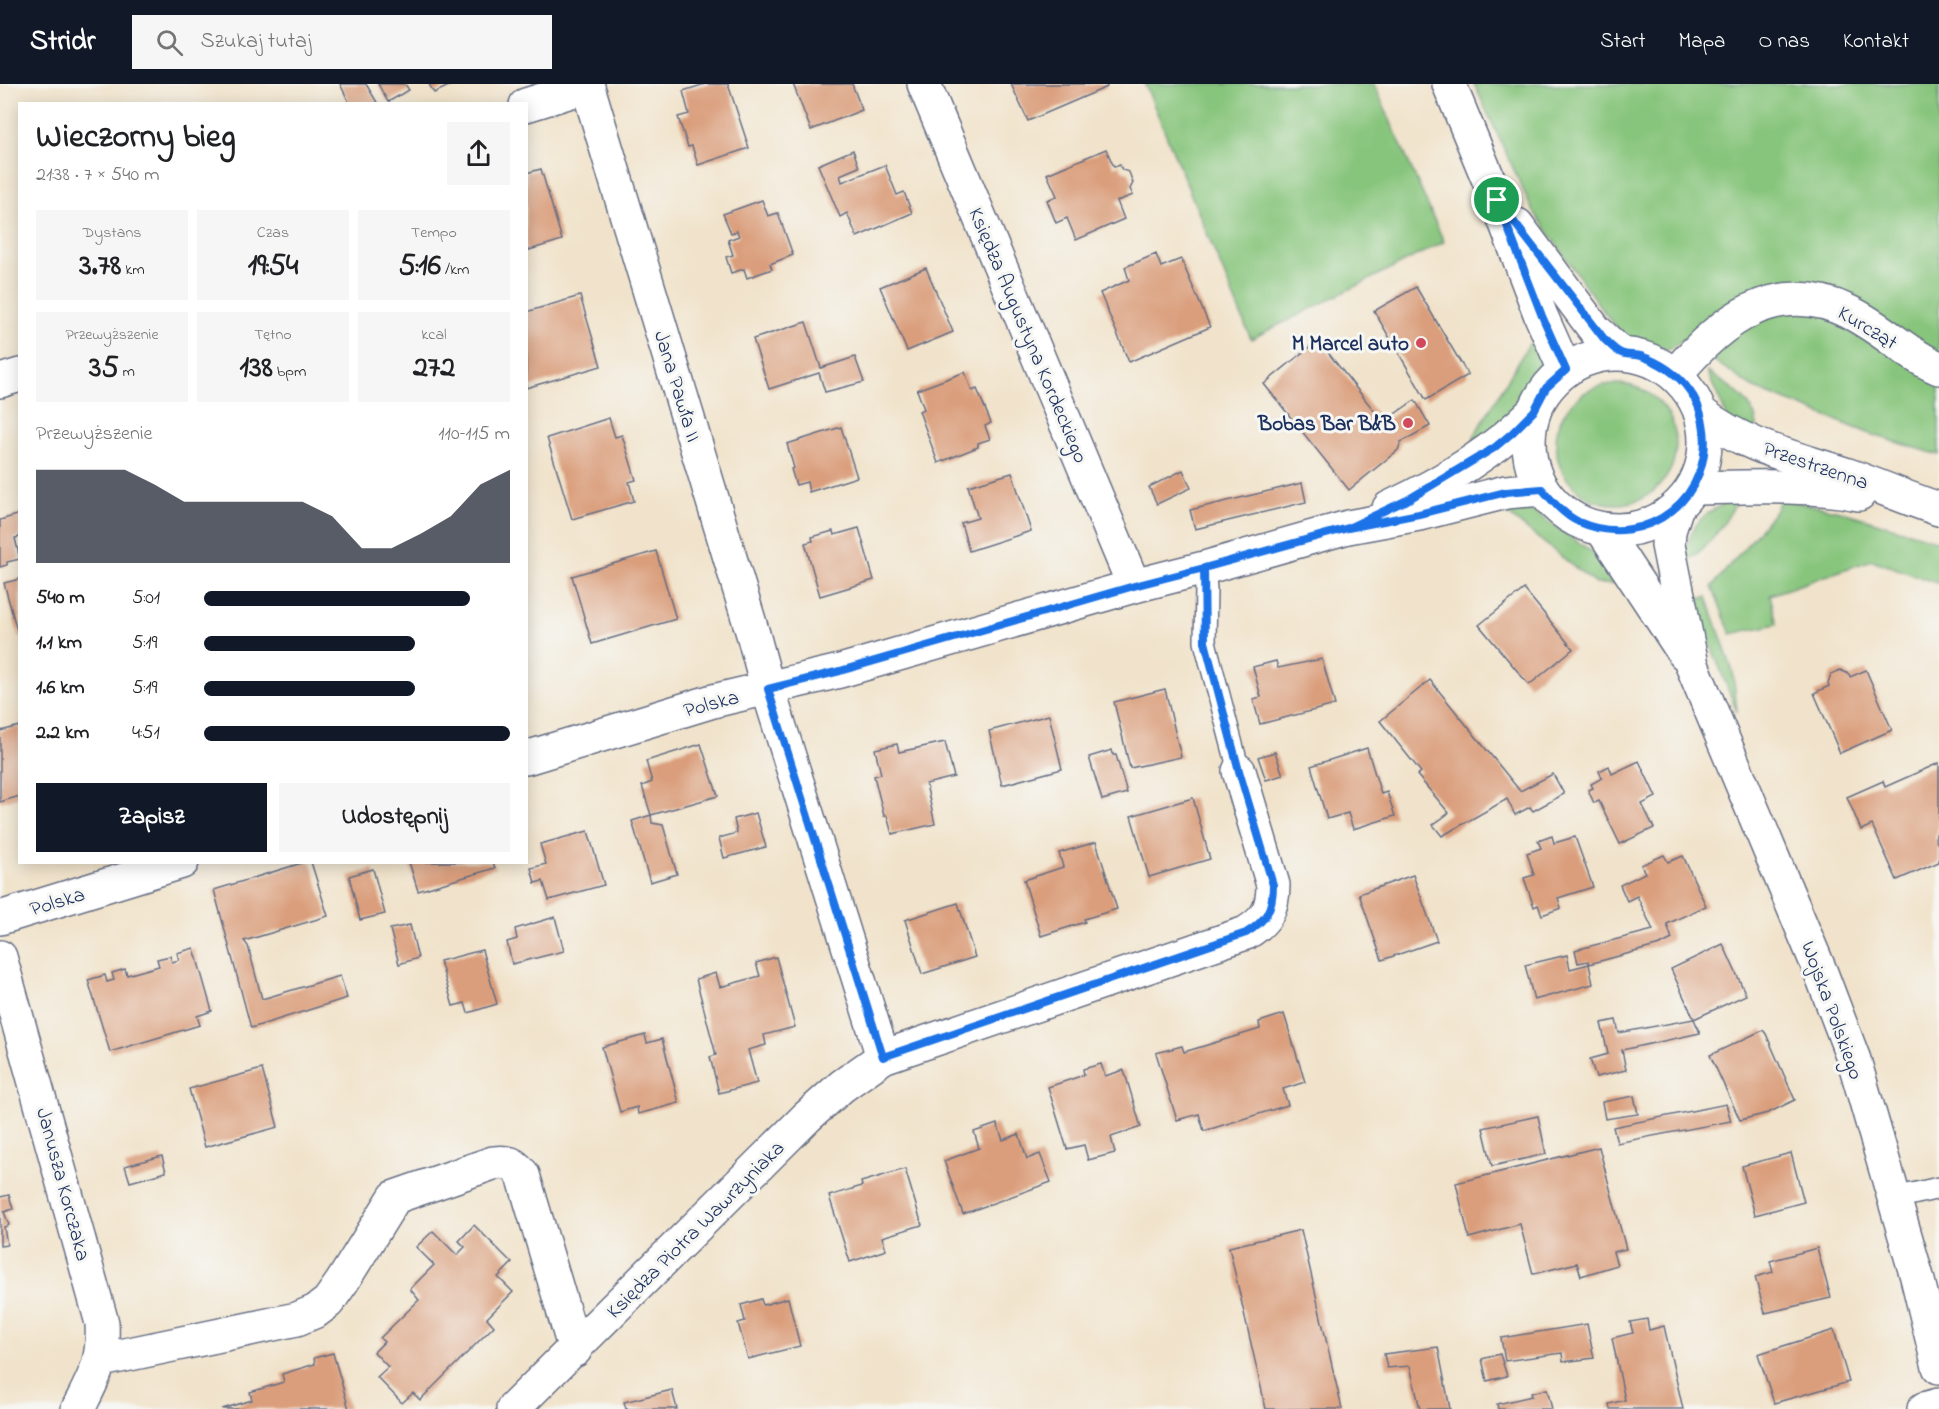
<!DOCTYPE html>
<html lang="pl">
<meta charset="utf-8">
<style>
body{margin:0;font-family:"Indie Flower",sans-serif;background:#f6f6f6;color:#202124;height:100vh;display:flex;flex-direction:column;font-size:22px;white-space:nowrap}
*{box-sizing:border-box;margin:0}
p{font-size:20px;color:#757577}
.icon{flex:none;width:33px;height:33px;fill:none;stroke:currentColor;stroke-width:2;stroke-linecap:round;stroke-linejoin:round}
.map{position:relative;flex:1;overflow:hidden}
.panel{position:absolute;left:18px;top:18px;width:510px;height:762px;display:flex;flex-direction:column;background:#fff;border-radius:0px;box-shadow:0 3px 15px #0003}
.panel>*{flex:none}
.pin{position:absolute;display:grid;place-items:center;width:51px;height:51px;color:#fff;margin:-26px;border:3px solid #fff;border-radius:50%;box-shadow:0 2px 6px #0007}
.round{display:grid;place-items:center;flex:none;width:63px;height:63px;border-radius:0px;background:#f6f6f6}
.overview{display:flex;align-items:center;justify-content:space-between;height:102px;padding:0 18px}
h1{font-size:33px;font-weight:800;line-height:45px}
.metrics{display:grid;grid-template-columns:repeat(3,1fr);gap:9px;height:102px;padding:6px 18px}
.metrics div{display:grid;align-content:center;border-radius:0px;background:#f6f6f6;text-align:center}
.metrics b{font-size:30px;font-weight:800}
.metrics small{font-size:16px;font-weight:400}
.metrics p{font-size:16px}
.chart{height:168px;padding:12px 18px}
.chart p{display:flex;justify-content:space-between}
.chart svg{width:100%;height:108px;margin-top:6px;fill:#111827;opacity:.7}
.cta{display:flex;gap:12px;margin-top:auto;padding:12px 18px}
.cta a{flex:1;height:69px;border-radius:0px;background:#111827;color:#fff;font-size:24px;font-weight:800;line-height:69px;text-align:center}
.cta a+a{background:#f6f6f6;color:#202124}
ul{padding:0 18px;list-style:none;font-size:20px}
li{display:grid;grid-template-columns:96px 72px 1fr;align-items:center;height:45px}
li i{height:15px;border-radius:8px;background:#111827}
header{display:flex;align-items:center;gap:36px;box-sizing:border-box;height:84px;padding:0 30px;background:#111827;color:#fff}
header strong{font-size:28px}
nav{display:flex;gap:33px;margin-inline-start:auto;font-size:21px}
.search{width:420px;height:54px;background:#f6f6f6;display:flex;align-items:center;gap:15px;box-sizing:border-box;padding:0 21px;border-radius:0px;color:#757577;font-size:22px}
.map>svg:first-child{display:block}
.green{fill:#87c57c;stroke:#517a6d;stroke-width:1.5}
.building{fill:#da9e7c}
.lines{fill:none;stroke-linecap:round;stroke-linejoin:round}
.lane-casing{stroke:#666e84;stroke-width:24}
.street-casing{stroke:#666e84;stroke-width:36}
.secondary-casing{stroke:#666e84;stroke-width:36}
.lane{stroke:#fff;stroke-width:21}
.street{stroke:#fff;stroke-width:33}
.secondary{stroke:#fff;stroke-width:33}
.route-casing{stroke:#fff;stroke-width:12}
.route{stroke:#1a73e8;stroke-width:8}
.poi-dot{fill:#d1495b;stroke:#f6f6f2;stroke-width:2}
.labels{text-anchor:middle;stroke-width:6;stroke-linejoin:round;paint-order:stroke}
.street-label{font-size:21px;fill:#1b2f5e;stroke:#f6f6f2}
.poi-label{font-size:21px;font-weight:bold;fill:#1b2f5e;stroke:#f6f6f2;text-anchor:end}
</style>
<header>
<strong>Stridr</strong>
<div class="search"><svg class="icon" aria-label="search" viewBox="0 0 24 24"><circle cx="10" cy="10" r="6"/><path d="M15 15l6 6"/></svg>Szukaj tutaj</div>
<nav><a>Start</a><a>Mapa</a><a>O nas</a><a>Kontakt</a></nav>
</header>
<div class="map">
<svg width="1939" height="1325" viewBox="0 0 1939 1325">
<rect width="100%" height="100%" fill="#f6f6f2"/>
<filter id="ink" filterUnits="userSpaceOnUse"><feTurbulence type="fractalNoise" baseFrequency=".0167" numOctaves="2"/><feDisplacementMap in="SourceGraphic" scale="12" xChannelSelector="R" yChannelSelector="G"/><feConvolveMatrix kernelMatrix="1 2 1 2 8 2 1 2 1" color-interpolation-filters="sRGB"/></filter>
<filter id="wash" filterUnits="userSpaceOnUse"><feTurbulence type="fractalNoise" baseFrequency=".008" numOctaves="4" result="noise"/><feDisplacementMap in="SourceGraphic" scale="24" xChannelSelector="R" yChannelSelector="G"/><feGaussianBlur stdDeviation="1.35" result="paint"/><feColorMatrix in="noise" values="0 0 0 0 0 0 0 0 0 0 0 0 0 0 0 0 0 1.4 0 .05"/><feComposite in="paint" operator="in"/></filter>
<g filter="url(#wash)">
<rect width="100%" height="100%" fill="#f1e3cb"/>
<g class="green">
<path d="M1145,0h229l70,158 -193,97z"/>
<path d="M1474,0h465v371l-66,-20 -121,-48 -36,-25 -31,-24 -15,11h-20l-19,-10 -13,-10 -15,-18 -71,-102z"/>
<path d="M1537,255l3,8v10l-4,22 -19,35 -44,29 1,-7 55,-92z"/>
<path d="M1707,288c21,13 51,30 50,58l-27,-7z"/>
<circle cx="1616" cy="360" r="60"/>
<path d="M1738,415c-13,25 -30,51 -55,64 5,-37 20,-53 55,-64z"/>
<path d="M1780,415l56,11 103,31v43l-67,-24 -102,35 7,29 -46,10 -19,-47 64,-77z"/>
<path d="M1514,422c20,3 30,12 46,24 26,19 36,19 54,50l-2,4h-16l-96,-76z"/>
<path d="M1707,513l26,75 4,40 -43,-109 4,-4z"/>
</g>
<g id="blocks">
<g class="building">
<path d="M340,0h26l12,20h-28z"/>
<path d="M378,0h27l4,6 -21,12z"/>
<path d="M429,0h24l-19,9z"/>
<path d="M705,0h23l21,64 -51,17 -6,-19 -4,1 -10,-30 11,-3 -6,-23z"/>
<path d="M793,0h59l10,26 -51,20z"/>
<path d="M1011,0h95l1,3 -79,34z"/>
<path d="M1106,65l8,18 6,-2 2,5 7,2 4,11 -3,6 3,6 -16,6 7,18 -48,21 -9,-22 -11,5 -9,-23 10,-4 -10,-22z"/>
<path d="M853,66l6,17 -19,8 2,7 43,-17 12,30 7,-3 8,21 -55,24 -10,-24 -7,4 -22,-52z"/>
<path d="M541,85l21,71 -36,11v-78z"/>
<path d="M762,116l6,16 10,-3 15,42 -23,9 2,5 -25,9 -3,-9 -13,4 -5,-16 7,-2 -5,-15 11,-4 -2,-5 -6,2 -8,-19z"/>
<path d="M1156,170l5,13 20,-8 29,68 -81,35 -29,-69 29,-13 -4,-13z"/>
<path d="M926,184l27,64 -46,19 -27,-64z"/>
<path d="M1416,203l52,88 -42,25 -52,-89z"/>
<path d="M580,212l21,70 -75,22v-76z"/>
<path d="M806,238l15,46 34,-11 9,25 -39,10 -6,-19 -50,16 -16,-50z"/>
<path d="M1318,256l65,82 32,-22 15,26 -29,16 -3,8 -49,40 -85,-106z"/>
<path d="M965,288l7,19 5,-2 14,34 -6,3 5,13 -12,4v4l-40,16 -19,-52 5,-2 -7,-19z"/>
<path d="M609,334l6,19 7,-2 14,45 -7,2 5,19 -62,18 -25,-81z"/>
<path d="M841,343l16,50 -48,15 -2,-10 -11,3 -5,-16 3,-1 -7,-24z"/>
<path d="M1183,386l8,18 -34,16 -8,-17z"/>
<path d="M1012,389l19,58 -62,20 -8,-28 17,-5 -10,-32z"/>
<path d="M1302,399l4,19 -111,27 -5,-19z"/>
<path d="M20,430v23l-5,1 5,21 -13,3v3l-7,2v-47z"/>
<path d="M859,444l15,52 -54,16 -15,-53 8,-2 -1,-4 21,-6 1,4z"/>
<path d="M656,467l20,68 -84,25 -20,-68z"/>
<path d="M20,495v58l-1,1 -15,-55z"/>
<path d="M1524,505l49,60 -44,36 -50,-60z"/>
<path d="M1322,575l13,46 -75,19 -7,-25 8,-2 -8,-30 23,-6 2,7z"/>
<path d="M1840,586l9,4 1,3 16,-7 26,60 -52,23 -26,-60 15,-7 -1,-3 3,-9z"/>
<path d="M1430,596l90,111 33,-17 11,20 -31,17 -3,-4 -15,8 -8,-16 -65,37 -9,-11 16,-12 -32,-38 4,-3 -41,-51z"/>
<path d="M1165,605l16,68 -51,11 -16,-66z"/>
<path d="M1049,631l13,54 -60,16 -13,-54z"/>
<path d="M20,642v70l-20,6v-71z"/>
<path d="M945,658l9,35 -28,7 9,40 -43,10 -5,-18h-3l-10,-40 7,-2 -6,-25 22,-5 2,8z"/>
<path d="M701,660l17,52 -67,19 -9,-29 10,-4 -6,-21z"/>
<path d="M1367,664l14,46 6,-2 8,24 -42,13 -5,-16 -21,6 -16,-53z"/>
<path d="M1112,666l1,5h3l11,38 -25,7 -13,-43z"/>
<path d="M1275,668l8,23 -17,5 -8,-23z"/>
<path d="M1639,677l17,36 -14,7 12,24 -34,16 -21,-43 -5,2 -6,-13 5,-2 -2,-4 11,-6 -3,-7 10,-5 3,8z"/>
<path d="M1939,679v63l-4,12 4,9v15l-42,18 -25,-55 -11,5 -14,-33 36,-16 2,6z"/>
<path d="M1193,714l17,61 -61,18 -18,-61z"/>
<path d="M756,729l10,34 -42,11 -5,-20 18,-5 -3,-14z"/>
<path d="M651,731l1,8 11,2 14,49 -27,8 -18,-61z"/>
<path d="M588,747l16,54 -55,15 -6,-19 -8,2 -4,-15 15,-4 -6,-20z"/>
<path d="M1552,752l2,7 21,-6 18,50 -35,11 3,10 -19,7 -4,-10 -4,2 -10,-29 10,-3 -7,-22 14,-5 -3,-7z"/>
<path d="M1096,758l21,67 -33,10 1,3 -44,14 -17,-56 39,-13 -4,-14z"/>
<path d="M1664,771l4,7 15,-6 23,50 -39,18 5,15 -12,6 -71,19 -1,-3 -10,2 -3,-13 78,-20 -16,-34 -10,5 -7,-16 25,-12 -4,-8z"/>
<path d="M305,778h6l17,54 -84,25 4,5 14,53 78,-23 7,22 -96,30 -37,-138z"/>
<path d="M409,778h84l2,6 -77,23z"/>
<path d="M373,785l12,45 -25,6 -11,-44z"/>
<path d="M1413,791l24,66 -55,19 -23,-66z"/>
<path d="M958,819l17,54 -53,17 -17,-54z"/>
<path d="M555,833l9,34 -52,13 -5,-22 10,-3 -2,-10z"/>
<path d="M410,841l8,33 -19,6 -9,-35z"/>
<path d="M1723,860l23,51 -52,24 6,14 -78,17 4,20 -30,7 -6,-18 18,-5 -7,-31 15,-3 3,13 75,-14 -23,-50z"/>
<path d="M194,864l18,63 -15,5 3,9 -90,27 -22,-72 17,-5 2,7 7,-2 -2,-7 13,-4 2,6 32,-9 -2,-7 13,-3 2,6 7,-2 -2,-7z"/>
<path d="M482,866l15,54 -29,9 -3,-10 -12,3 -13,-45z"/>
<path d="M1567,871l3,14 19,-5 4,20 -59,16 -9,-35z"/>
<path d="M776,873l19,70 -31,8 2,10 -18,5 9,33 -38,10 -9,-36 6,-2 -20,-76 20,-6 4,14 40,-11 -4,-13z"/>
<path d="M1284,930l21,68 -22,7 5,16 -84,26 -5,-17 -22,6 -21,-67 26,-7 2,6 76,-23 -1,-7z"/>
<path d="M1763,946l3,4 29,66 -27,13 -28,7 -30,-65z"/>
<path d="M645,951l2,8 15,-4 17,64 -41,11 -1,-7 -17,5 -18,-65z"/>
<path d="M1101,980l4,12 19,-6 17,57 -30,10 4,16 -27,7 -4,-15 -17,4 -19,-62 36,-12 -1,-6z"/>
<path d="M262,985l16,58 -73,20 -16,-58z"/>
<path d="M1634,1012l4,18 -33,5 -3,-17z"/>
<path d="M1726,1020l5,17 -114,22 -4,-16z"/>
<path d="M1538,1032l8,38 -54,12 -9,-38z"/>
<path d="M997,1040l6,16 16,-6 8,25 13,-5 11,28 -88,32 -19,-53 35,-13 -5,-16z"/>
<path d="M1599,1063l27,102 -13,3 4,13 -36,11 -4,-13 -44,11 -13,-50 -51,14 -13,-55z"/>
<path d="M1791,1069l13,49 -49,13 -13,-49z"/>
<path d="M162,1072l4,16 -36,10 -5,-16z"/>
<path d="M905,1085l17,56 -40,12 4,13 -36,12 -21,-66 33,-10 -1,-4z"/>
<path d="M9,1111l4,14 -9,3 5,13 -5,2 3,18 -7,1v-49z"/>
<path d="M474,1141l38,38 -14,14 15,15 -26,26 7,8 -74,74 -7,-7 -11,10 -25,-26 11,-10 -14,-15 10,-10 -4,-4 39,-38 -9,-11 24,-24 -18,-18 17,-16 24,24 8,-8 -6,-6z"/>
<path d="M1301,1146l32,140 9,39h-76l-37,-162z"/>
<path d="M1817,1164l14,50 -66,15 -10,-36 18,-5 -3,-11z"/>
<path d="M788,1214l12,48 -52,13 -10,-36 7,-2 -4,-16 20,-6 2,6z"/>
<path d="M1647,1235l2,11 15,-4 19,83h-73l-1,-5 16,-4 -13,-62 21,-5 -3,-11z"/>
<path d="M1587,1240l7,34 -31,4 -1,-9 -57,8 -4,-23z"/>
<path d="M1834,1246l15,52 -75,21 -16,-49z"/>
<path d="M1438,1263l12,62h-30l-10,-43 -23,2 -3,-14z"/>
<path d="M333,1269l16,56h-127l30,-9 -2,-8 34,-10 -2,-8 33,-10 -1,-6z"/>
<path d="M1500,1270l7,22 -20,5 -5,-22z"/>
<path d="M1547,1305l5,20h-54l-1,-5 35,-8 -1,-3z"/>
<path d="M672,1306l5,19h-51l-2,-7z"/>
</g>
</g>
</g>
<g filter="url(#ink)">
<use href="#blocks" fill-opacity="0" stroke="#666e84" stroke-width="1.5"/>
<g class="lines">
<g class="lane-casing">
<g id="lane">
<path d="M1204,484l2,21 -1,53 34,129"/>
<path d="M1895,1114l44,-10"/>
</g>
</g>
<g class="street-casing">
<g id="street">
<path d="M587,0l166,550 15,55 115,368"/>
<path d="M924,0l210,502"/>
<path d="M526,21l61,-19"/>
<path d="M1675,291c45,-54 101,-99 174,-63 32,15 57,42 90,56"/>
<path d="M0,297l20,-6"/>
<path d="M1389,424c53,-25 104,-55 145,-97"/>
<path d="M526,674l187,-57 127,-30 294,-85 70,-18 144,-41 71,-13 87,-22 36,-3"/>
<path d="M0,834l182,-56"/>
<path d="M0,873l102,366c2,39 -7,52 -24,86"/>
<path d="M101,1276l196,-41 19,-8 12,-9 14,-20 53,-85 98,-34c15,-2 21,0 30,12l52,175"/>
<path d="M513,1325l294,-292 35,-31 41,-29 363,-124c20,-12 27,-24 27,-48l-34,-114"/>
<path d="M1924,1325l15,-4"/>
</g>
</g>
<g class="secondary-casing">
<g id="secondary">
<path d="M1449,0l48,116 44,116 24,54"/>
<path d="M1517,141l78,105 25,23"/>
<circle cx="1617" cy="358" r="88"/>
<path d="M1701,329c43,34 96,45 147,62 31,11 60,24 91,34"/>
<path d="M1693,404c56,-1 112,-4 166,6"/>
<path d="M1676,425l-7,22 -1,14 24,120 129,308 33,87 63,217 22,90"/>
<path d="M1602,445l82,124"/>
</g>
</g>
<use href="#lane" class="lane"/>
<use href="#street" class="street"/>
<use href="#secondary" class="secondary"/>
</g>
</g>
<g class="lines" filter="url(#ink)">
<g class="route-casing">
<path id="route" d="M1497,116l45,116 24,54 -20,18 -12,23 -22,22 -18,15 -85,51 -61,29 -144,40 1,74 34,129 34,114c0,24 -7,36 -27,48l-363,124 -115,-368 72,-18 294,-85 70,-18 144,-40 71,-14 87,-22 36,-3c11,13 22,26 37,33 68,30 138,-27 124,-99 -2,-11 -7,-24 -14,-33 -11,-16 -30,-28 -48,-34 -7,-2 -16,0 -22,-4 -5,-3 -10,-8 -14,-12l-108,-140"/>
</g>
<use href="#route" class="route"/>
</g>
<g class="poi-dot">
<circle cx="1421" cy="259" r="6"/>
<circle cx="1408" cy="339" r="6"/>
</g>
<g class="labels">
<g class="street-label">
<text transform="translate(1868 243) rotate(31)" y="7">Kurcząt</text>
<text transform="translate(1029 251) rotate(67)" y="7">Księdza Augustyna Kordeckiego</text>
<text transform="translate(678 302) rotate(73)" y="7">Jana Pawła II</text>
<text transform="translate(1816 381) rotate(19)" y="7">Przestrzenna</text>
<text transform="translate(711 619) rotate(-15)" y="7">Polska</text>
<text transform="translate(57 817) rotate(-17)" y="7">Polska</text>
<text transform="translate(1833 926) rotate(70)" y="7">Wojska Polskiego</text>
<text transform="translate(64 1100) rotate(75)" y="7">Janusza Korczaka</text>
<text transform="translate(695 1145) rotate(-45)" y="7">Księdza Piotra Wawrzyniaka</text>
</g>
<g class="poi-label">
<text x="1409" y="266">M Marcel auto</text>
<text x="1396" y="346">Bobas Bar B&amp;B</text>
</g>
</g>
</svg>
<div class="pin" style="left:1497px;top:116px;background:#1e9e55"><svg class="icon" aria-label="arrive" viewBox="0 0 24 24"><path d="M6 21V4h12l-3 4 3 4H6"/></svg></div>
<section class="panel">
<div class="overview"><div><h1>Wieczorny bieg</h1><p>21:38 · 7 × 540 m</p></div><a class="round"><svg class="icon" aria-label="share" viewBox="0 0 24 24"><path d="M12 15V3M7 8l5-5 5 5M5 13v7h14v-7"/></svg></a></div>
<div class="metrics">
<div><p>Dystans</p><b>3.78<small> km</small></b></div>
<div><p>Czas</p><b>19:54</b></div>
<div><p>Tempo</p><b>5:16<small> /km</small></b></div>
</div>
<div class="metrics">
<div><p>Przewyższenie</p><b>35<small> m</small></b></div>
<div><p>Tętno</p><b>138<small> bpm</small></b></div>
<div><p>kcal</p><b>272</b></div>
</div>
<div class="chart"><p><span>Przewyższenie</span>110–115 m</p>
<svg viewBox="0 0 160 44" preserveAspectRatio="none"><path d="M0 44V6L10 6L20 6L30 6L40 12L50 19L60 19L70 19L80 19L90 19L100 25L110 38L120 38L130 32L140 25L150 12L160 6V44z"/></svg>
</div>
<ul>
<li><b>540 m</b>5:01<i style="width:87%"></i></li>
<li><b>1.1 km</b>5:19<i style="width:69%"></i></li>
<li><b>1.6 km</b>5:19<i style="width:69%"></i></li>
<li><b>2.2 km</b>4:51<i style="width:100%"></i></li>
</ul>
<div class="cta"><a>Zapisz</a><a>Udostępnij</a></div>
</section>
</div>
